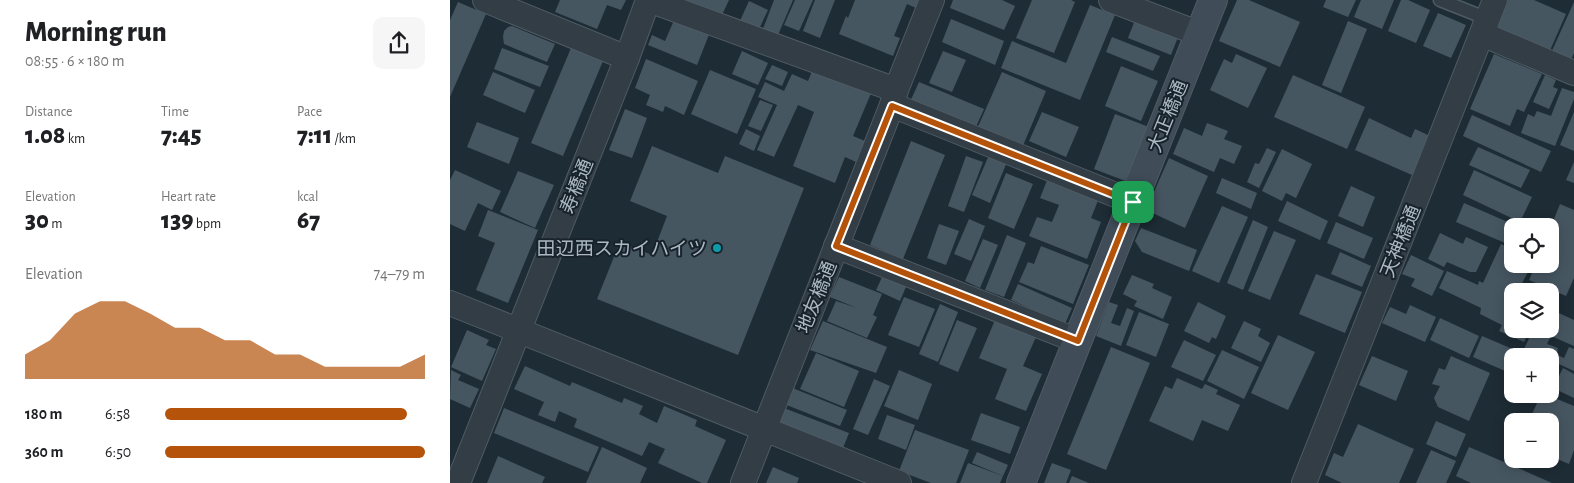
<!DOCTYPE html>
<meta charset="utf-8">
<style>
body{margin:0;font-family:"Alegreya Sans","Noto Sans JP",sans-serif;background:#f6f6f6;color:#202124;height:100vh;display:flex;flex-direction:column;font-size:19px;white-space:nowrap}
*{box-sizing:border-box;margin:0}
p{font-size:16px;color:#757577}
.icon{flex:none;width:28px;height:28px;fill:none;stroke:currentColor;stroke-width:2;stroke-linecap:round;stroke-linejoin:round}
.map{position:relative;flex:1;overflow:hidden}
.sheet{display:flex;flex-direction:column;background:#fff;width:450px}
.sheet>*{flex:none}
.buttons{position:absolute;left:1054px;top:218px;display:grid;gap:10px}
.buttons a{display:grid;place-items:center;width:55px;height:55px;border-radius:10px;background:#fff;box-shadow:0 2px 12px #0003;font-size:25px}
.pin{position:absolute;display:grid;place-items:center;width:42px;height:42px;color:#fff;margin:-21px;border-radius:10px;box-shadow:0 2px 8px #0006}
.round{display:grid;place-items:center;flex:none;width:52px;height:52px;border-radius:10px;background:#f6f6f6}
.head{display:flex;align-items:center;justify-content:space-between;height:85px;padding:0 25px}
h1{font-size:28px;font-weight:800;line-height:38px}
.stats{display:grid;grid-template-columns:repeat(3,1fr);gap:8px;height:85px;padding:5px 25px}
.stats div{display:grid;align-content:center}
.stats b{font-size:25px;font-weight:800}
.stats small{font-size:14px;font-weight:400}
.stats p{font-size:14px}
.chart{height:140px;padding:10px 25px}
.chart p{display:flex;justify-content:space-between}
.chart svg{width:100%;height:90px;margin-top:5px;fill:#b45309;opacity:.7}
ul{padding:0 25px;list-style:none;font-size:16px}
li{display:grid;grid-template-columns:80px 60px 1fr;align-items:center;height:38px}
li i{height:12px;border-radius:6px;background:#b45309}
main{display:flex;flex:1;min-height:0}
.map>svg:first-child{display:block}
.building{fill:#465661}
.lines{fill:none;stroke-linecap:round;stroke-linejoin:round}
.lane-casing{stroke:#4f5b64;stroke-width:15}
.street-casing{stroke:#4f5b64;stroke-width:26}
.secondary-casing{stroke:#4f5b64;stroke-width:30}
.lane{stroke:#323d46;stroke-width:12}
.street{stroke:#323d46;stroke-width:24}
.secondary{stroke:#404d59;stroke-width:28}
.route-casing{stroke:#fff;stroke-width:10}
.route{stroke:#b45309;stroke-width:6}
.culture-dot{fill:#0f9aa8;stroke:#17222a;stroke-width:2}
.labels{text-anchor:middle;stroke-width:4;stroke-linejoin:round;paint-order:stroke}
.street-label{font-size:19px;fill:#abb8c3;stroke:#17222a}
.poi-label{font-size:19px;fill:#abb8c3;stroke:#17222a;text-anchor:end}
</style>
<main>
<section class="sheet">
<div class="head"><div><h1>Morning run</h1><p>08:55 · 6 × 180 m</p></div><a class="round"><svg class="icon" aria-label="share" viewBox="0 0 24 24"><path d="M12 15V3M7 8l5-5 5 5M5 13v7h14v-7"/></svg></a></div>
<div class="stats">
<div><p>Distance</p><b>1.08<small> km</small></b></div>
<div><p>Time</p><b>7:45</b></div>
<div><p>Pace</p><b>7:11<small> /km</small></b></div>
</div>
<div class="stats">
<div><p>Elevation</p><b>30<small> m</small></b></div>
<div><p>Heart rate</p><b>139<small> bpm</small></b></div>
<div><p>kcal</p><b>67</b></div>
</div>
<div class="chart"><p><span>Elevation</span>74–79 m</p>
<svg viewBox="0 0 160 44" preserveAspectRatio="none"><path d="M0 44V32L10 25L20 12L30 6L40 6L50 12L60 19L70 19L80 25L90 25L100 32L110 32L120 38L130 38L140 38L150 38L160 32V44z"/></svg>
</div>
<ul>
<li><b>180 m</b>6:58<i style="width:93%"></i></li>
<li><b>360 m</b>6:50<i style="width:100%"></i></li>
</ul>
</section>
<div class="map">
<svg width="1124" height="483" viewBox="0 0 1124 483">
<rect width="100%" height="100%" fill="#1e2c35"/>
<g class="building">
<path d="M110,0h66l-5,10 -14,-5 -10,24 -42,-17z"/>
<path d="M236,0h43l-7,15z"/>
<path d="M324,0h19l-15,35 -15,-6z"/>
<path d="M345,0h18l-14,31 -15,-6z"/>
<path d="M365,0h20l-15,38 -17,-7z"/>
<path d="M405,0h65l-4,8 -9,-4 -13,32 6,2 -7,18 -54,-22 7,-18 2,2z"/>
<path d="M503,0h49l13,6 -11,24 -54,-22z"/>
<path d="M582,0h39l4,2 -21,51 -38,-15z"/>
<path d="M787,0h12l51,22 -20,45 -61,-26z"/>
<path d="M876,0h30l-8,17 -25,-10z"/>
<path d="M911,0h33l-12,29 -28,-12z"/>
<path d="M951,0h7l22,10 -14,33 -28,-12z"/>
<path d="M1058,0h26l32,14 -18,41 -45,-20 -6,-11z"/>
<path d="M299,1l19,9 -10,21 -19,-8z"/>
<path d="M8,2l28,12 -36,83v-77z"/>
<path d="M1124,2v51l-4,9 -19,-9z"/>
<path d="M640,5l25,10 -35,85 -79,-32 11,-27 54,22z"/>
<path d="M988,13l28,12 -15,33 -28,-12z"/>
<path d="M225,18l35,14 -13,33 -49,-20 4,-10 13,6z"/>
<path d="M501,19l53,22 -9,24 -53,-23z"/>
<path d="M685,20l43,17 -7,18 -43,-17z"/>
<path d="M898,21l19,8 -26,64 -19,-8z"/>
<path d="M62,26l43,18 -8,18 -43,-18 -1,-7 1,-6 4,-4z"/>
<path d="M662,37l48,19 -7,15 -47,-19z"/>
<path d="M52,48l47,18 -9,21 -46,-18z"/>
<path d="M121,48l32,13 -40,95 -32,-13z"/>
<path d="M292,51l26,12 -10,22 -26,-11z"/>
<path d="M493,51l23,9 -14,32 -23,-9z"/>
<path d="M786,54l31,14 -19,40 -38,-18 14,-31 8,4z"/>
<path d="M1044,54l48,20 -18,38 -7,-3 -7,17 -40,-17z"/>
<path d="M196,59l52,22 -14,34 -19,-9 -2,6 -17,-7 4,-10 -15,-7z"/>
<path d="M322,65l16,7 -6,14 -17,-7z"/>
<path d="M671,66l37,15 -17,40 -36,-15z"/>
<path d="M363,69l59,22 -19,45 12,5 -9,21 -11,-5 -10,26 -42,-17 21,-54 -16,-7 -24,52 -17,-7 20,-45 -19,-8 7,-15 19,9 8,-17 16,7z"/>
<path d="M260,70l46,19 -19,45 -46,-20z"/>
<path d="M43,72l42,18 -10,23 -42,-18z"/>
<path d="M552,72l44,19 -24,57 -45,-19z"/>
<path d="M843,75l72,32 -18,42 -73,-32z"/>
<path d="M1095,75l11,5 -3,7 5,2 -9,20 -16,-7z"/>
<path d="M469,82l65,27 -9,20 -65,-27z"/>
<path d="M1112,88l12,4v7l-19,47 -34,-13 7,-19 6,3 3,-6 14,5z"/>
<path d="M310,100l13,5 -12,26 -13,-5z"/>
<path d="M175,109l22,9 -15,40 -23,-8z"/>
<path d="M592,112l37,15 -13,30 -37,-16z"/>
<path d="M1124,112v39l-14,-6z"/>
<path d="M665,114l34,13 -21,55 -34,-13z"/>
<path d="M1022,115l79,36 -10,21 -78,-36z"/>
<path d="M919,118l42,20 4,-9 15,7 -18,39 -57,-25z"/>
<path d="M27,122l42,16 -10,26 -42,-17z"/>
<path d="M757,123l21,8 -4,8 18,7 -8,18 -14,-6 -6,14 -41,-18 11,-26 18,8z"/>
<path d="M296,129l14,7 -6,15 -15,-7z"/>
<path d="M461,141l34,14 -42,104 -33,-14z"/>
<path d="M202,146l66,27 7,-17 79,32 -66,167 -141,-56 23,-57 32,13 15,-39 -37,-15z"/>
<path d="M1028,147l52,23 -9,18 -52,-23z"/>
<path d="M817,148l9,4 -17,36 -12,-6 8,-19 4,1z"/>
<path d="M832,149l30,15 -16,34 -10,-5 -4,8 -20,-10z"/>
<path d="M539,155l18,7 -17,41 -18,-8z"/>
<path d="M516,156l17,6 -19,50 -16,-6z"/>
<path d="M719,158l39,18 -23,52 -39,-18z"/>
<path d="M1124,162v21l-8,-3z"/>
<path d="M5,170l46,21 -9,19 -14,-7 -13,28 -15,-7v-44z"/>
<path d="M1024,170l58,27 -12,25 -57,-27z"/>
<path d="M68,171l36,14 -19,43 -35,-16z"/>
<path d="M556,173l27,11 -19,45 -26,-11z"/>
<path d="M598,178l51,20 -8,20 10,4 -14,37 -58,-23 8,-19 15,5 7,-17 -19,-7z"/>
<path d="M772,178l35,15 -6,16 -35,-16z"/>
<path d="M901,186l24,11 -12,30 -25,-11z"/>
<path d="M837,201l41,20 -8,19 -42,-19z"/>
<path d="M1014,203l53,23h-5v20l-56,-24z"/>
<path d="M1110,204l14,6v68l-8,18 -37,-16 7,-16h14v-35z"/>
<path d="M772,206l26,11 -29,66 -27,-12z"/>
<path d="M38,210l50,20 -30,73 -32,-13 19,-47 -17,-7z"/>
<path d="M519,219l16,7 -14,35 -17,-7z"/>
<path d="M803,220l15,7 -25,63 -16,-7z"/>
<path d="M886,222l37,16 -9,21 -37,-16z"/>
<path d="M489,224l20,7 -13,34 -19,-7z"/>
<path d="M691,228l56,22 -8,21 -47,-19 -7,-11z"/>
<path d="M824,231l22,9 -26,60 -22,-9z"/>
<path d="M990,233l23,11 3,-7 22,10 -12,25h-6l-23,-10 -3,5 -16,-8z"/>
<path d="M557,235l19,8 -22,54 -19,-7z"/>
<path d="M533,239l15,6 -18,43 -15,-7z"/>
<path d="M1051,244l11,5v15h14l5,2 -13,25h-6v38h18l-6,13 -25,-11 3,-6 -22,-11 1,-6 -42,-20 8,-17 31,14 1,-4 4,2z"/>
<path d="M591,246l48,19 -16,39 -54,-22 9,-20 6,2z"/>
<path d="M890,252l31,14 -9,21 -31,-13z"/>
<path d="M961,255l33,16 -12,25 -21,-10 4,-7 -13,-5z"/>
<path d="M435,271l23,11 -8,19 -24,-11z"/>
<path d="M866,274l46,18 -17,41 -46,-19z"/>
<path d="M682,275l22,9 -2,4 20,9 -9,22 -29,-13 3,-5 -14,-7z"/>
<path d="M389,277l43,17 -9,21 4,2 -10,21 -40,-17 9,-20 21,7 -27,-11z"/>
<path d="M568,284l54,24 -7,16 -54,-24z"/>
<path d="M454,297l31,12 -16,38 -31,-12z"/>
<path d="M659,302l9,3 -7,18 9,3 7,-18 7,3 -13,35 -25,-10z"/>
<path d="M748,302l28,14 -10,23 -4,-2 -3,6 -25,-12z"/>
<path d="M490,304l18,8 -20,50 -19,-8z"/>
<path d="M960,305l26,12 -11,25 -43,-19 8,-16 16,7z"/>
<path d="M1100,309l24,11v26l-39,-17h15z"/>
<path d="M689,312l30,12 -13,33 -30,-12z"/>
<path d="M990,318l39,18 -10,22 -39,-18z"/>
<path d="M507,320l20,8 -19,44 -19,-8z"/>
<path d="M545,320l41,17 -13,29 19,8 -16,37 -31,-12 12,-30 -28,-11z"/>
<path d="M373,321l64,26 -11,26 -66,-23z"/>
<path d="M794,321l17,8 -3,7 12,7 -9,19 -30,-14z"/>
<path d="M17,330l22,10 -3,5 10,4 -14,32 -31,-14z"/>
<path d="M1083,330l17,8 -3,6 11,4 -1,7 7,3 5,-11 5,2v22l-24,-11v-4h-9l-17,-7z"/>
<path d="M828,335l37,17 -27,58 -37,-17z"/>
<path d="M1032,336l40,17 -1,3h-9v18l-39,-17z"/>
<path d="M734,340l32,15 -13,26 -32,-14z"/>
<path d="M661,347l39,16 -44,107 -39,-16z"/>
<path d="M772,350l37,17 -15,32 -37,-18z"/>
<path d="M366,353l43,18 -15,36 -44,-18z"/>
<path d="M922,356l36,15 -12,30 -37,-16z"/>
<path d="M1001,356l39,17 -21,48 -31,-14 -4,-9 6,-12 -8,-2 7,-16 6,2z"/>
<path d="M75,366l45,20 2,-4 50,21 2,-5 19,8 -4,8 18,9 7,-17 33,14 -2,6 31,14 -19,43h-5l-44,-20 7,-14 -16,-7 -7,14 -68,-29 3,-8 -18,-8 -4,11 -17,-7 6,-13 -30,-13z"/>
<path d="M1113,368l11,6v24l-21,-10z"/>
<path d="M1,370l10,5 -3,5 21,9 -9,19 -20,-9z"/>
<path d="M449,370l33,14 -14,36 -34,-14z"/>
<path d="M727,378l25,11 3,-5 13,6 -2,4 24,11 -12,26 -26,-11 -9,21 -44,-20 16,-35 7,3z"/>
<path d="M424,379l16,7 -22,49 -15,-6z"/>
<path d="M340,387l57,23 -7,16 -56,-22z"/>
<path d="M1091,394h4l29,12v44l-5,14 -19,-8v-35h-21z"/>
<path d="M54,408l95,39 -11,25 -94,-39z"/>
<path d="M334,408l65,25 -6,15 -65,-25z"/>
<path d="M531,413l39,14 -10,27 -39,-14z"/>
<path d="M437,415l28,10 -9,25 -28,-11z"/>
<path d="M986,421l30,13 -10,23 -30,-13z"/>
<path d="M908,424l56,25 -15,34h-57l-17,-8 9,-22 9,4z"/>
<path d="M465,430l54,20 -13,33h-25l-32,-12z"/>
<path d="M152,447l45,21 -7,15h-54z"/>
<path d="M1019,447l58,25 25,11h-81l-15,-7z"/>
<path d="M981,450l25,11 -10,22h-30z"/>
<path d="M527,452l31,13 -5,11 -31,-13z"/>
<path d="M48,456l47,21 -3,6h-55z"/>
<path d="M518,463l35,13 -3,7h-40z"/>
<path d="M602,463l19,7 -5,13h-22z"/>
<path d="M323,467l26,11 -2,5h-31z"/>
<path d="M622,476l17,7h-20z"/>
</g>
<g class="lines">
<g class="lane-casing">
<path id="lane" d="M990,0l48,19"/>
</g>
<g class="street-casing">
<g id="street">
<path d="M35,0l142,58"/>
<path d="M199,0l247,90"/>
<path d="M661,0l89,34"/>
<path d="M1032,34l92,39"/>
<path d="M442,105l241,97"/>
<path d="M386,246l242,95"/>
<path d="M0,303l449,180"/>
<path d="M8,483l169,-425 21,-58"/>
<path d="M293,483l149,-378 4,-15 36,-90"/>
<path d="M854,483l191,-483"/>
</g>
</g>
<g class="secondary-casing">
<path id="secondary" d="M571,483l192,-483"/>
</g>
<use href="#lane" class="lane"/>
<use href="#street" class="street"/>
<use href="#secondary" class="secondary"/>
</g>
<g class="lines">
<g class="route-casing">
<path id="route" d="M442,106l241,96 -55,139 -242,-95z"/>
</g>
<use href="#route" class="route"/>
</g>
<circle class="culture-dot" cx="267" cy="248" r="5"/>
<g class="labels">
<g class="street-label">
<text transform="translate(717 116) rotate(-68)" y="7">大正橋通</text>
<text transform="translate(126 186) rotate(-68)" y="7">寿橋通</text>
<text transform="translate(950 241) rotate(-68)" y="7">天神橋通</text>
<text transform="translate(366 297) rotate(-68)" y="7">地友橋通</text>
</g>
<g class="poi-label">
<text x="257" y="255">田辺西スカイハイツ</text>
</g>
</g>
</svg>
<div class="buttons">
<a><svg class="icon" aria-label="locate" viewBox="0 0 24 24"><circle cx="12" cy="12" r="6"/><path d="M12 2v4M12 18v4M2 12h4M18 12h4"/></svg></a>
<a><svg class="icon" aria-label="layers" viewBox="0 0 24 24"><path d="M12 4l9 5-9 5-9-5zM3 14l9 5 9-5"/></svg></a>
<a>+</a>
<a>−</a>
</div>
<div class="pin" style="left:683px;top:202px;background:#1e9e55"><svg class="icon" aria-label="arrive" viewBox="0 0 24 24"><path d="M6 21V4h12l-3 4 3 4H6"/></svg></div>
</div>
</main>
